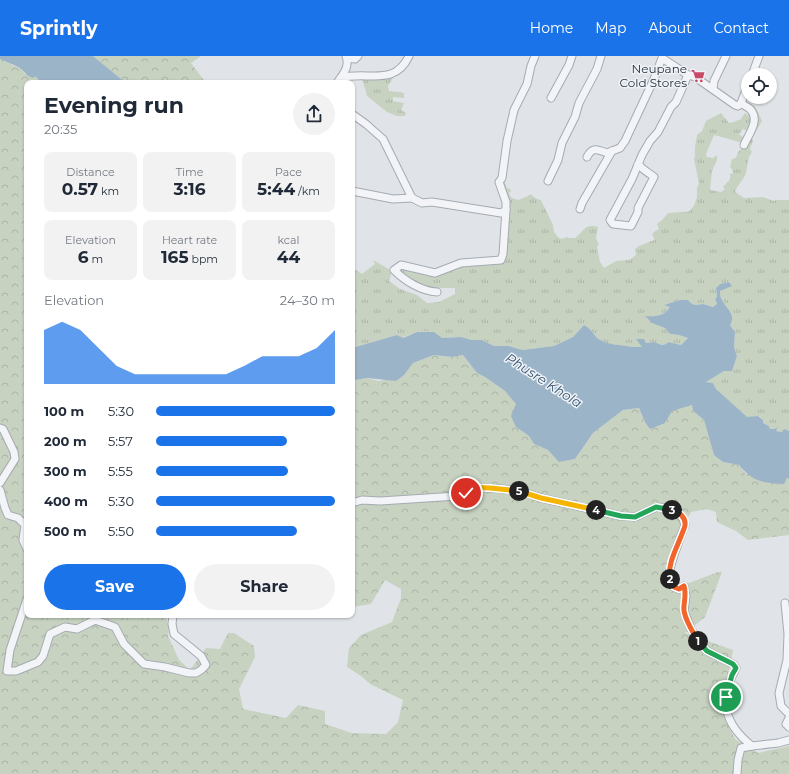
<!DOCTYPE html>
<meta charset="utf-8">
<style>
body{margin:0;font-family:Montserrat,sans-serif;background:#f2f2f3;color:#1f2937;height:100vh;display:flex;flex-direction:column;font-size:15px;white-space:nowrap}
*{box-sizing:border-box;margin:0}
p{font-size:13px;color:#747a83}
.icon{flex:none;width:22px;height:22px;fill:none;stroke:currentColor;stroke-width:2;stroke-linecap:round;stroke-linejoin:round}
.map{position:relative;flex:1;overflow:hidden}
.side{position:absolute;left:24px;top:24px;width:331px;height:538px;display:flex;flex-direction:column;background:#fff;border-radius:8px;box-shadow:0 1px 3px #0004}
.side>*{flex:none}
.fabs{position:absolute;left:741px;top:12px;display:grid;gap:8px}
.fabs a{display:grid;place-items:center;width:36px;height:36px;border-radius:50%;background:#fff;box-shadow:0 1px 3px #0004;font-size:20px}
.pin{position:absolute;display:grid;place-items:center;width:34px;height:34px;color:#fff;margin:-17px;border:2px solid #fff;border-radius:50%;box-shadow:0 1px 4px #0007}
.km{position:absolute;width:20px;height:20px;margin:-10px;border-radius:50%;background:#222;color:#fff;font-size:11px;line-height:20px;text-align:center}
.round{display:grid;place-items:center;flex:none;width:42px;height:42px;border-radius:21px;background:#f2f2f3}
.head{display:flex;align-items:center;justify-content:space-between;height:68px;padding:0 20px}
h1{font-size:22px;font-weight:700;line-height:30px}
.figures{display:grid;grid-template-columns:repeat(3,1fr);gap:6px;height:68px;padding:4px 20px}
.figures div{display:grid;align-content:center;border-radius:8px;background:#f2f2f3;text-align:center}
.figures b{font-size:17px;font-weight:700}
.figures small{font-size:11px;font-weight:400}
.figures p{font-size:11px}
.chart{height:112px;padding:8px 20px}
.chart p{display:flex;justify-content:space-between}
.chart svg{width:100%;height:72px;margin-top:4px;fill:#1a73e8;opacity:.7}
.cta{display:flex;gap:8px;margin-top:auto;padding:8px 20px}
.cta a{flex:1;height:46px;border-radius:24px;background:#1a73e8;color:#fff;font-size:16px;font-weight:700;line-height:46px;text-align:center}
.cta a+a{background:#f2f2f3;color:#1f2937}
ul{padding:0 20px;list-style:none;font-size:13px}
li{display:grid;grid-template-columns:64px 48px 1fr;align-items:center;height:30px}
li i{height:10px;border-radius:5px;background:#1a73e8}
header{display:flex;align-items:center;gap:24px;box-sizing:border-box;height:56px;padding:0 20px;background:#1a73e8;color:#fff}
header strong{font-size:19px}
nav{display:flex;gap:22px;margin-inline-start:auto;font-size:14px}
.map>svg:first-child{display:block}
.grass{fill:url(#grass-tufts)}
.forest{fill:url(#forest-crowns)}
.water{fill:#9cb4c7}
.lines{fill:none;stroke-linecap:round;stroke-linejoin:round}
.minor-casing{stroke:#a5abb2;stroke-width:9}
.minor{stroke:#f2f4f7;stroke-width:7}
.split-1-casing{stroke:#fff;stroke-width:8}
.split-2-casing{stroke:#fff;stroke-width:8}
.split-3-casing{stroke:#fff;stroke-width:8}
.split-4-casing{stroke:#fff;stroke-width:8}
.split-5-casing{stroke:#fff;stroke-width:8}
.split-6-casing{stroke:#fff;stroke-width:8}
.split-1{stroke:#22a559;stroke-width:5}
.split-2{stroke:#f0652b;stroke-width:5}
.split-3{stroke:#f0652b;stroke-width:5}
.split-4{stroke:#22a559;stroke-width:5}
.split-5{stroke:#f5b400;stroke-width:5}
.split-6{stroke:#f5b400;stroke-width:5}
.labels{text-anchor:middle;stroke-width:3;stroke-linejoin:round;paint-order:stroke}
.poi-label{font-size:12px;fill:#29333f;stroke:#eff2f6;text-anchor:end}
.water-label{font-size:13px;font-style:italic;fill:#355471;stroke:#eff2f6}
</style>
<header>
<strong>Sprintly</strong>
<nav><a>Home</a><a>Map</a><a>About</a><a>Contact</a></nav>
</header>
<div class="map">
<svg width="789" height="718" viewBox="0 0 789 718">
<defs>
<pattern id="grass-tufts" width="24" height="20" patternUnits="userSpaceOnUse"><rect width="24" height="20" fill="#c7d2c1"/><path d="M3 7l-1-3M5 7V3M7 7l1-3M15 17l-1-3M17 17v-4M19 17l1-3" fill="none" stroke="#abb5a7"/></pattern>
<pattern id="forest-crowns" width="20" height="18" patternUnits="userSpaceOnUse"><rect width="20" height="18" fill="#c7d2c1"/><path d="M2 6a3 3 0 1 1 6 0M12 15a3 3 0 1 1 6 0" fill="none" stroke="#abb5a7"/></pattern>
</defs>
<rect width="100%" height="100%" fill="#e0e4e8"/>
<g class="grass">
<path d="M391,21l2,1 -5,8 1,5 15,2v5l-11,-1v4l11,2 -3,7 5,3 -1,3h-8l-10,-4 -20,-16 -5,-18z"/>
<path d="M743,46l12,4 7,15 -10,17 1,3 -3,8 2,3c-5,7 -4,13 -6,21 -2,7 -9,12 -11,19l9,6 19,-1 11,4 2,-1h13v231l-5,-2 -2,3 -6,-1 2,-4 -4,2h-4l-1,-3 -6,-3v-3l-4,-4 -12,2 -31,-29 -3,-6 -7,-1 18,-11h8l5,-15 -3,-9 1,-15 -5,-7c7,-12 -6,-17 -9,-27 -1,-2 -1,-4 -1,-7l11,-5 -2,-4 -9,2 -4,4 1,9 -2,2 2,6 -4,2 -10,-3 -7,1 -4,-1 -4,-4h-8l-16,5 7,2c-7,8 -15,10 -25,10l6,6 13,5 5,6 9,1 9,3 -7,7 -13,-3 -2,2 -4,1 -8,-3 -8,1 -2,-4h-8l7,8c-10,0 -32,-1 -41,-6 -9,-4 -9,-12 -18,-16l-11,12 -19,9 -32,4 -13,-4h-15l-12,-6h-10l-11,-3 -19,1c-15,-10 -24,-7 -40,0l-5,-3 -45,13v-77l1,1 4,-2 5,4 13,-10 -2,-4 19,11 -3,10 11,8 17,6 10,8 12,-1 16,-8v-6h-22l-12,-2 -22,-16 5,-3 17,5 14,2 30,-11 28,-2 9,1 5,-28 2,-22 -6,-30v-4l4,-9 -1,9 -2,1 3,9 3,1 1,2 -2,2c1,6 5,5 9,7l10,-4 2,-2 7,5 4,1 12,25 1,7 5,6 3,1 5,-2 2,1h6c9,-7 10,-15 23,-11l-2,11 3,7 -2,1 3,16 4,6 12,-7 13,-1 7,-5 -1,-6 4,-3 15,-6v-2l-2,-4 3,-3 4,-2 -2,-5 5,-4 6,-7c8,0 13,-2 20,-1l6,-6 3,-9v-9l2,-5 -5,-24 1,-3v-9l2,-12 5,-4 4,-10 15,-8 8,10 5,-1 4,-2h2l5,-7 7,5 1,4 -4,10 -6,-3 -4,5 6,5 -2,4 -29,-8 -8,19 1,3 6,1 4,-3v5l-5,11 -2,19 11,2 4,-3 -2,-2c3,-3 9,-7 7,-13l3,-1 -1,-4 -2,-2 2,-8 4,-1 2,-6 7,-6 11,-23 -4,-14z"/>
</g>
<g class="forest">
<path d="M93,0h108l-10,7 15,20h-80z"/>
<path d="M0,3l21,10 4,5 10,1 7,8h-15v458l-1,-18 -16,-8 -9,-29 16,-28 -17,-33z"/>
<path d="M434,299l18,2 11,-2 14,18 8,4 20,14 9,9 2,4v23l13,9 5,8 14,6 11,12 16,-3 18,-26 30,-23 16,-2 6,14 20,1 6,-12 21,-6 1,6 11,9 10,34 9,8 16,3 7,9 43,5v56l-41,5 -12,-9 -19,-9 -1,-10 -10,-3 -15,3 -16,27 -12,35 18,12 37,-14h4l-17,45 -20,16 48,17 -6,31 -5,18 1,17 12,23 23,14 31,-7v28h-789v-277l22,30 5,27 -1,44 1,17h140l-1,3 3,9 -1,9 11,24 11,10 16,-22 14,1 8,-16h6l20,13 1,11 -16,32 4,20 43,9 12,-13 27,6v13l27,9 34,1 12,-12 5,-22 -33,-16 -9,-8 -14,-9 2,-19 12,-13 31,-13 9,-24v-9l-16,-9 -14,24 -19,3v-230l4,3 11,-2 12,3 25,-6 9,-12z"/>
<path d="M0,376l7,11 6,14 -13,23z"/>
</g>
<g class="water">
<path d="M0,0h93l33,27h-84l-7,-7 -1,2c-7,-1 -8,-5 -13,-9 -5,-4 -15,-7 -21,-10z"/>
<path d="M729,226l3,4 -12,5c0,3 0,5 1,7 4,11 16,15 9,27l5,7 -1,15 3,9 -5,15h-8l-18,11 7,1 3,6 31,28 11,-1 5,4v3l6,3 1,3h4l4,-2 -2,4 6,1 2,-3 5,2v48l-2,-1 -3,6c-21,-1 -31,-2 -45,-19l-16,-3 -9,-7 -10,-35 -11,-9 -1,-6 -20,6 -7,12 -15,6 -5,-7 -6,-14 -16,2 -30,23 -18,26 -16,3 -11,-12 -14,-6 -5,-8 -13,-9 -5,-11 5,-12 -11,-13 -20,-14 -8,-4 -14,-18 -11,2 -18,-2 -21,8 -9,12 -8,6 -29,-3 -11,2 -4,-3v-29l45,-13 6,3 14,-6h17l8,6 19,-1 11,3h10l12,6h15l13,4 32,-4 19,-9 11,-12c9,4 9,12 18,16 8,4 31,6 40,6l-6,-8h8l2,4 8,-1 8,3 4,-1 2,-2 13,3 7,-7 -9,-3 -9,-1 -5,-6 -13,-5 -7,-7c11,1 19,0 25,-9l-6,-2 16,-5h8l4,4 4,1 7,-1 10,3 4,-3 -2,-5 2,-2 -1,-9 4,-4z"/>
</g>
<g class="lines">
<g class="minor-casing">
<g id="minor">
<path d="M347,2l8,1 3,-3"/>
<path d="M752,19l7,-19"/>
<path d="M341,22c25,-8 53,10 68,-22"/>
<path d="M337,27c6,-9 13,-16 9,-27"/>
<path d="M713,33l1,-8 12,-25"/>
<path d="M551,42l18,-33 3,-9"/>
<path d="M741,47c2,2 7,4 9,6 11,11 -2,26 -6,36"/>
<path d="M352,58l14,10 17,15 29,59 10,5 10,-1 69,11 5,-3v-8l-7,-20 3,-4 5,-37 7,-31 13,-26 4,-18 4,-10"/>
<path d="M587,101c6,-11 10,-7 21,-4l4,-2"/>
<path d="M638,108c6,7 10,8 16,13l-16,31v4l-7,14 -18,-2 -3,-4 22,-41 10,-24 8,-14 8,-9 13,-25 5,-5 12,-27"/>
<path d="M548,125l10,-21 4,-17 13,-26 4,-14 18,-34 4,-13"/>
<path d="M352,135l41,8 19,-1"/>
<path d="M580,153l2,-6 30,-52 8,-3 5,-7 29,-62 8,-21 26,17 7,2 40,28 3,1 3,-3 7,-18"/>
<path d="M437,236c-16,-1 -32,-11 -43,-22l7,-5 34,8 26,-10 40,-3 2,-6 3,-44"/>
<path d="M0,372l3,1 11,23 1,7 -15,24"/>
<path d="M0,434l5,18 3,7 10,3 7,7 -2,15 4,9"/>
<path d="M352,447l10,-3 18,1 77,-5 9,-3 4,-6 47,3 24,8 80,18 14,1 22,-10 21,4 5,8 2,6 -10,27 -6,20 1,6 4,9 5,2 5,-3 2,10 -2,15 7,18 8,13 8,9 26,13 3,4c-17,32 -13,55 16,78l26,-3 11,-3"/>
<path d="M27,543l-17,51 -3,21h9l22,-9 5,-6 7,-22 15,-7 12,2 18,-9 20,7 9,17 20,20 21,3 24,6h7l5,-3 5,-5 -5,-9 -27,-22 -2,-10 1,-9"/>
<path d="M785,547l3,31 -1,26 -8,33 2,13 8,8"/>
<path d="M789,662l-3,6 3,3"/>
<path d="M737,718l1,-14 3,-12 11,-2"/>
</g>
</g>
<use href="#minor" class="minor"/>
</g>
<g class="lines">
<g class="split-1-casing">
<path id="split-1" d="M698,585l9,10 26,13 3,4 -4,7 -6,22"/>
</g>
<g class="split-2-casing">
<path id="split-2" d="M670,523l4,8 5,2 5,-3c3,10 -1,17 0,25 2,11 9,21 14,30"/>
</g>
<g class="split-3-casing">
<path id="split-3" d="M670,523c-3,-14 7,-32 12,-45 1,-3 3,-7 3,-9 1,-8 -7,-14 -13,-15"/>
</g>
<g class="split-4-casing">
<path id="split-4" d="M596,454l25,6 14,1 21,-10 16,3"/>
</g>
<g class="split-5-casing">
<path id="split-5" d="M519,435l22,7 55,12"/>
</g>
<g class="split-6-casing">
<path id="split-6" d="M466,437l4,-6 20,1 29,3"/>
</g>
<use href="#split-1" class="split-1"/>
<use href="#split-2" class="split-2"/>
<use href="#split-3" class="split-3"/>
<use href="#split-4" class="split-4"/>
<use href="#split-5" class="split-5"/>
<use href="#split-6" class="split-6"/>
</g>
<defs>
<g id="supermarket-bare" transform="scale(1.08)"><path d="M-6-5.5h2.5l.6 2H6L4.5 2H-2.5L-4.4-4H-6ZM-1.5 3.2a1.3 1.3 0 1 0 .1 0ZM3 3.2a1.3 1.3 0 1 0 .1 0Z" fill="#c84a67" stroke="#eff2f6" stroke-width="2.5" paint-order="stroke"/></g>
</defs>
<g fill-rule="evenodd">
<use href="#supermarket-bare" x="698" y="20"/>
</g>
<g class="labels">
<g class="poi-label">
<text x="687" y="17">Neupane<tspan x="687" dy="14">Cold Stores</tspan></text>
</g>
<g class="water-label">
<text transform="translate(544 324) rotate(33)" y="5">Phusre Khola</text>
</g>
</g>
</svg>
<div class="fabs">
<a><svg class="icon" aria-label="locate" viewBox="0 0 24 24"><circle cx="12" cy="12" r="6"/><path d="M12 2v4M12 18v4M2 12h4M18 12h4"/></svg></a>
</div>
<div class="pin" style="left:726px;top:641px;background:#1e9e55"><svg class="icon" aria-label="arrive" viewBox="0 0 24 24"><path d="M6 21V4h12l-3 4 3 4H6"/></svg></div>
<div class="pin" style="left:466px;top:437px;background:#d93025"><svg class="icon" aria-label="check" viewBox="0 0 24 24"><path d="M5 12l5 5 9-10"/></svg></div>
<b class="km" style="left:698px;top:585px">1</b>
<b class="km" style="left:670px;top:523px">2</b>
<b class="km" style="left:672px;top:454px">3</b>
<b class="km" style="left:596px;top:454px">4</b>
<b class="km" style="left:519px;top:435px">5</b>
<section class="side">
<div class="head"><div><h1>Evening run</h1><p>20:35</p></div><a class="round"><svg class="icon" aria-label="share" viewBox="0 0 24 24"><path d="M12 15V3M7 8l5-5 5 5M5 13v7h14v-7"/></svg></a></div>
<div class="figures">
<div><p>Distance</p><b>0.57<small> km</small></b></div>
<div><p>Time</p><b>3:16</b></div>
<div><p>Pace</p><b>5:44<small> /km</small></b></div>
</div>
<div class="figures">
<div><p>Elevation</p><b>6<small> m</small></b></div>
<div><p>Heart rate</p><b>165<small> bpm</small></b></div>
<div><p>kcal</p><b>44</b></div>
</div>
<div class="chart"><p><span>Elevation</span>24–30 m</p>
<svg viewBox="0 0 160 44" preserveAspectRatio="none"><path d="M0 44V11L10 6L20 11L30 22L40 33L50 38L60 38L70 38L80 38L90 38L100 38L110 33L120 27L130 27L140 27L150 22L160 11V44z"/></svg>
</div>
<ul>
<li><b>100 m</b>5:30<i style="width:100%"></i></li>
<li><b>200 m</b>5:57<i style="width:73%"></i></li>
<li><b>300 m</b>5:55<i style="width:74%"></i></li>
<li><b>400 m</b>5:30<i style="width:100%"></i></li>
<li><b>500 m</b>5:50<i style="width:79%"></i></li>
</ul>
<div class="cta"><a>Save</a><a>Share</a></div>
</section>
</div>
